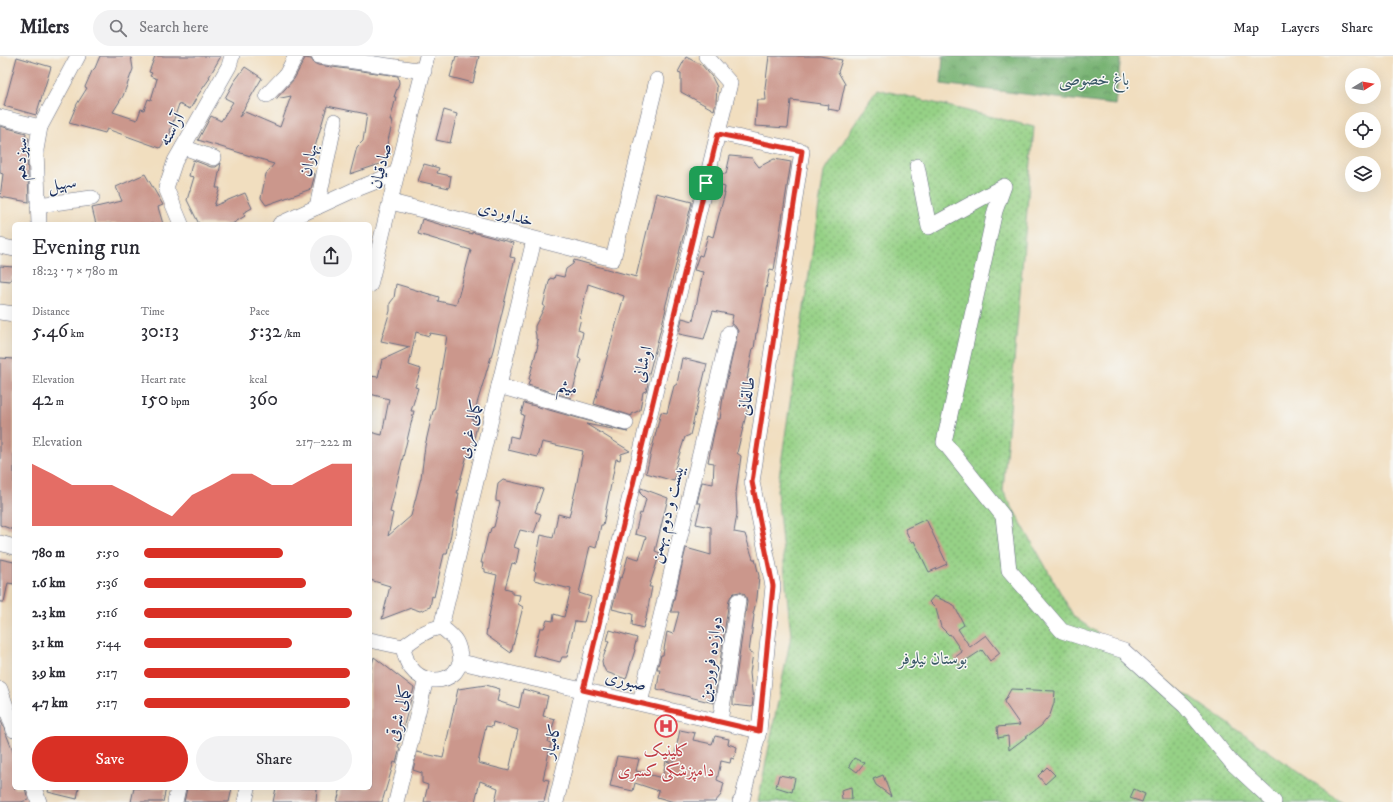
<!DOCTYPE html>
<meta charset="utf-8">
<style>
body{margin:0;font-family:"IM FELL DW Pica",Amiri,serif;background:#f2f2f3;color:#2b2b33;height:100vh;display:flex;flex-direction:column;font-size:15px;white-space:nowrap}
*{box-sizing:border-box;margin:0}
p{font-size:13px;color:#7c7c81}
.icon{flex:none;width:22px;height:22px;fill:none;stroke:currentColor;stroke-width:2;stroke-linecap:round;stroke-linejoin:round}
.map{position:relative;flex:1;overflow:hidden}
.panel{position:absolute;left:12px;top:166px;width:360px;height:568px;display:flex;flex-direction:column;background:#fff;border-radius:6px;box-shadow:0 4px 16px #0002}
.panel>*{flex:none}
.needle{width:26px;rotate:79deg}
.fabs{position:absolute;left:1345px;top:12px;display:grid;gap:8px}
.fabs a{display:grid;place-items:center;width:36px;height:36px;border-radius:50%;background:#fff;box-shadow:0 4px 16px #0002;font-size:20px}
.pin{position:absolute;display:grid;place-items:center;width:34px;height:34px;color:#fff;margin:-17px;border-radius:8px;box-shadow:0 2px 6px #0006}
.round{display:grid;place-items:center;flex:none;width:42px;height:42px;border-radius:21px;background:#f2f2f3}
.overview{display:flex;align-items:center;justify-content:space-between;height:68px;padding:0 20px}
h1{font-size:22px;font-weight:600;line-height:30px}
.metrics{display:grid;grid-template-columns:repeat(3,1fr);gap:6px;height:68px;padding:4px 20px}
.metrics div{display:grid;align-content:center}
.metrics b{font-size:20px;font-weight:600}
.metrics small{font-size:11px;font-weight:400}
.metrics p{font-size:11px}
.chart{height:112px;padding:8px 20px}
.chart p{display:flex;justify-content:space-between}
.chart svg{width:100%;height:72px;margin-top:4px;fill:#d93025;opacity:.7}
.button{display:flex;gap:8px;margin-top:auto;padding:8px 20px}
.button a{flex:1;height:46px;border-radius:24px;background:#d93025;color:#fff;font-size:16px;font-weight:600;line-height:46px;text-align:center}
.button a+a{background:#f2f2f3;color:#2b2b33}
ul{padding:0 20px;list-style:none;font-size:13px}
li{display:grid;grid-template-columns:64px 48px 1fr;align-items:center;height:30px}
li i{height:10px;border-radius:5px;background:#d93025}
header{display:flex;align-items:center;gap:24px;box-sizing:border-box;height:56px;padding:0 20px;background:#fff;border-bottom:1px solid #e1e1e2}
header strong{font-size:19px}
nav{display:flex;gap:22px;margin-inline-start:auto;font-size:14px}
.search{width:280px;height:36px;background:#f2f2f3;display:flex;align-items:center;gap:10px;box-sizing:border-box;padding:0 14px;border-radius:22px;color:#7c7c81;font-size:15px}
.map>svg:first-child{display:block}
.grass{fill:url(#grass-dots);stroke:#588072}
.forest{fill:url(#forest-crowns);stroke:#4a7168}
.building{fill:#cb978c;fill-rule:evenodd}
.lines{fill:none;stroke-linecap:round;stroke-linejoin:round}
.minor-casing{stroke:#666c80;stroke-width:16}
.minor{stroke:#fff;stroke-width:15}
.route-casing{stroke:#fff;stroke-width:8}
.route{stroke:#d93025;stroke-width:5}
.labels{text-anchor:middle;stroke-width:3;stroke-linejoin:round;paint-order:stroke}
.park-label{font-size:17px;fill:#3a5868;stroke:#f6f6f2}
.street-label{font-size:17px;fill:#1b2f5e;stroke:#f6f6f2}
.health-label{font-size:17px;fill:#be3a42;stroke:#f6f6f2}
</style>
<header>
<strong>Milers</strong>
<div class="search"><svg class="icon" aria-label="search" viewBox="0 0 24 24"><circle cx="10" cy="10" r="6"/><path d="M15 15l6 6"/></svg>Search here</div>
<nav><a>Map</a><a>Layers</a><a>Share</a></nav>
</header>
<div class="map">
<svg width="1393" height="746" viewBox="0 0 1393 746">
<defs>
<pattern id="grass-dots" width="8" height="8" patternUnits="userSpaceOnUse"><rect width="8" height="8" fill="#96d186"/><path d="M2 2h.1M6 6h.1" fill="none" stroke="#7aaa71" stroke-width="1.8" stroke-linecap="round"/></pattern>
<pattern id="forest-crowns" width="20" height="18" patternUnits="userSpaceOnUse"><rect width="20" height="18" fill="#78b373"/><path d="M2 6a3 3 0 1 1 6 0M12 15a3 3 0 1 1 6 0" fill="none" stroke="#629262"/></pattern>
</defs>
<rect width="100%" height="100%" fill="#f6f6f2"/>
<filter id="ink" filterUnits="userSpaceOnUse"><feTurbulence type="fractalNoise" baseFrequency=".025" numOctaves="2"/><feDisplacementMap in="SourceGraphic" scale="8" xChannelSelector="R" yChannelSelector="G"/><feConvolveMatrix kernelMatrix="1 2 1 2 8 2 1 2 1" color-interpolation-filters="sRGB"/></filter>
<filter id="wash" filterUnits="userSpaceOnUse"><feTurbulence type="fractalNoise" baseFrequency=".012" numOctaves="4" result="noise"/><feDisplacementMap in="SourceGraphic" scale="16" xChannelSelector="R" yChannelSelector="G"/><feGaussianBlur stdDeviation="0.9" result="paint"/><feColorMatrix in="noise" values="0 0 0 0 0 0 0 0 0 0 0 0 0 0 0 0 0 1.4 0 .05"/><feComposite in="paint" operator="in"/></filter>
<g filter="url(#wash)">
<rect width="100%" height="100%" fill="#f1debf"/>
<path class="grass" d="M877,33l157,38 -31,364 71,126 268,185h-584l33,-166 -14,-145 47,-319z"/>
<path class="forest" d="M943,0h178l-6,49 -174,-21z"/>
<g id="blocks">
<g class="building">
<path d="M100,0h31l2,13 -10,27 -10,16 24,8 4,-11 3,1 4,-11 3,1 6,-21 -7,-3 2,-3 -3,-1 6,-16h66l-12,21 1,1 -12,17 -8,14 -11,-5 -9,27 1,1 -11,16 -53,-19 -2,4 -36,-10 8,-19 10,-16 -2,-1 7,-16 3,-3z"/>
<path d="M456,0h23l-6,27 -23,-6z"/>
<path d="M769,0h51l22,4 -4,12 7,12 -6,27 -11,-2 1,-4 -38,-5 -3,28 -33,-2 2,-26h9l-1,-12z"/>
<path d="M17,1l34,10 -15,48 -32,-9z"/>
<path d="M686,1l16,8 10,12 5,10 -1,15 -2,8 -33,-18v-19l-3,-1z"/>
<path d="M305,2l6,1 3,4 4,2 80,11 1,7 -5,14h2l-6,24h3l-7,27 3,1 -3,13 -36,12 7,-27 6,-6 4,-27 -40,-8 -12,41h2l-9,26 7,1 -4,15 -45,16 -5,-7 5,-24 8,-10 -7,-2v-1l-69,-21 13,-24 10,5 12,-19 -8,-4 9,-16 11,-15 17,11 -23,39 6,-5 35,15 11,-31 -15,3 18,-20z"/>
<path d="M444,54l13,4 -7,29 -14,-3z"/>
<path d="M0,70l26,7 -1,5h4l-2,12 2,52 -29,-5 3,-23 -3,-1z"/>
<path d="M730,100l22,2 7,9 15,-8 17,3 -17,108 -4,-1 -13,64h-1l-2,16 -1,-1 -6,31h3l-2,22 1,1 -12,51 4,3 -5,37 1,21 -3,18 11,2 8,25h2l4,17 -2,22 -4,16 1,1 -5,37 4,1 -3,20 3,28 -1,6 -19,-2v-7l14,-96 -1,-5 -2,-3 -4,-2 -6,1 -3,3 -2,4 -15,103 -57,-14 3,-20h-3l4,-14h2l4,-23 6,2 6,-22h-8l15,-64 25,7v-28l-15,-3 5,-21h-4l5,-21 11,2 1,-21 -6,-1 7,-34 3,-9h2l3,-22 15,-66 -3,-5 -4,-2 2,-9 -20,-4 -9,28 -25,-5 3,-16 11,3 10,-49 -9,-2 5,-15 3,1 6,-21 5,2 12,-44h-1l1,-6 -10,-3 4,-11 7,1z"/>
<path d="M193,104l18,7h5l5,-4 -5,25h4l-6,18 31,-13 7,15 -9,5 2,3 -13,8h-33l-12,-24 7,-23 -5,-1z"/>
<path d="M424,108l15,4 -2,5 14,3 -2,12 -31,-7z"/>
<path d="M145,118l18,31 -5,2 5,17h-67l-4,-16 30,-7 -6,-14z"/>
<path d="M656,137l36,9 -27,106 1,1 -19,72 1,3 -2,7 -3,1 -3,18 -8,4v2l-38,-12 30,-108 -36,-12 -8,34h1l-3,12 5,2 -5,26 3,1 -10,39 -43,-13 2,-6h-1l9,-34h-1l1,-5 -2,-1v-4l-1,-4v-5l10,-20h-2l7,-28 4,1 1,-4 9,2 2,-8 7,-5 1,-4 62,17z"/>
<path d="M422,163l50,15v-2l41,11 -3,14 5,1 -22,92 -21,70 6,1 -8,35 -3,-1 -10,38h2l-12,61h-3l-10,43 -2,-1 -2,11 -10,4 -9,-3 -29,11 8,-33 -20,-6v-148l12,3 7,-36 -19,-5v-18l8,1 4,-17 28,-13 -29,-6 9,-30v-8l4,-5 2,-14 43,13 -1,4 18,4 15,-55 -53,-16zM416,276l13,4 1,-3 17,3 -13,75h-1l-8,35 -4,32 -10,38 -23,20 5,-23 -3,-1 24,-101h-3l7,-23 -3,-1 6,-18 -12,-4z"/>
<path d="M0,210l14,1v7l-4,7 -10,-1z"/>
<path d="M0,302l14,1v171l-14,-5z"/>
<path d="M682,302l25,6 -17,71 -5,2 -11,34 3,1 -3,9 -28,-8 15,-61 6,1 7,-27 3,-2z"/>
<path d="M524,347l104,29 -42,-8 44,27 -9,3 -1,6 -4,-1 -13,66h-2l-5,23 -6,-2 -11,47 12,4 -7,25 -9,-1 -8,36h-5l-2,5 -27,-7 7,-27h4l3,-8 6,1 1,-7 10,3 7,-28 -37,-9 2,-8 -2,-1 7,-36 12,3 5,-24 11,3 7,-30 7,-36 -41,-9 -4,15 -30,-7 2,-14 8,2 6,-23 -3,-1z"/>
<path d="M503,424l40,9 -8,23 6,2 -7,19 -14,-3 -6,17 5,2 -3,15 -4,-1 -7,25 7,2v4l8,1 -2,9 5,3 -12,46 -25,-18 2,-14 9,-46 -12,-3v-3l-3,-1 1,-5h-2l7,-29 2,-2 1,-4 3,-1 6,-25 -4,-1v-4l2,-13z"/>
<path d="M641,432l27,10 -13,53 5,2 -11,34h3l-6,31 -3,10 -11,-3 1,-11 -21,-5 8,-32 2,1 6,-22 11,3 7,-22 -11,-3 5,-21 2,1 4,-15 -6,-6z"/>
<path d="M926,463l21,45 -18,8 -15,-31 -3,1 -6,-13z"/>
<path d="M0,503l14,3v22l-6,-1 -4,19h-4z"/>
<path d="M934,540l20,9 10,20 -6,4 12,18 16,-12 14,18 -10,8 -8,-11 -23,15 -5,-7 8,-6 -12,-18 -1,1 -8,-8 -5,-18 -7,-7z"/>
<path d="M610,574l27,8 -3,11 1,1 -9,29 -20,-7 -3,-6 -1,-5 7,-20 -2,-1z"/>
<path d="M374,601l40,31 -16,59 2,1 -4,15 -2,-1 -12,40h-45l3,-11 4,-3h26v-116z"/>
<path d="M486,629l14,4 -3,12 22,7 4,-19 25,7 -5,20 12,3 -7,23 3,1 -8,36 6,1 -5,22h-49l3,-14 -18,-7 -5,21h-51l4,-17 -6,-2v-10l-9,-3 4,-18 26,6 15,-69zM493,666l25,8 -9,41 -31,-8 8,-37 6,1z"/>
<path d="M1011,633l44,2 -1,12 -4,12 -9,11 -32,24 -1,-14 -10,2 -1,-11 23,-2 -16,-23z"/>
<path d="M0,662l14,36v34h11l3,12 -7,2h-21z"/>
<path d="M680,674l15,3 -2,7 19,4 3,-8 14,3 -1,5 9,3 -3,12 -3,-1 -1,5 -9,-2 -4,19 7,3 -3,12 -6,7h-41l-17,-5 2,-6 -24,-8 -2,8 -23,-5 7,-30 22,3 -3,12 26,7 4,-17 7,2z"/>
<path d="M854,702l10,5 -7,9 -8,-6z"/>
<path d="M1047,711l8,8 -10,9 -7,-8z"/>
<path d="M779,719l16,3 -3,14 -16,-5z"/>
<path d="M883,719l8,21 -15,-11 -3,-6z"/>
<path d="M851,731l1,12h-10l-1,-9z"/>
<path d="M49,732h30l-2,11 -29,-7z"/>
<path d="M134,732h32l-3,14h-32z"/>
<path d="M187,732h45l-3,14h-45z"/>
<path d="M276,732h41l-1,14h-43z"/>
<path d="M1134,733l11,5 -3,8 -12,-4z"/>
</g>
</g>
</g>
<g filter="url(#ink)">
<use href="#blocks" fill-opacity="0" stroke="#666c80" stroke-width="1"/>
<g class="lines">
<g class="minor-casing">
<g id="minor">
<path d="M319,0l105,15"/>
<path d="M267,39l19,-20 10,-19"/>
<path d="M0,61l40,10"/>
<path d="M718,77l84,18 -50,331 21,104 -14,145 -17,69 -2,2"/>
<path d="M183,91l31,11"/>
<path d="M917,110l12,61 75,-41 -9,25 -51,231 59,74 6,54 53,61 62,20 61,55 47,57 42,39"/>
<path d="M391,146l222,57 44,-179"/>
<path d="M38,149l54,-7"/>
<path d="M317,151l18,-86"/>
<path d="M39,168l-3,-74 4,-23 38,-71"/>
<path d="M181,168l-15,-36 9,-27 54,-95 3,-10"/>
<path d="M280,168l74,-34 43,-17"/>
<path d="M0,190l14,3"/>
<path d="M370,229l27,-112 30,-117"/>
<path d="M0,256l14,2"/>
<path d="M499,330l127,37"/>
<path d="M0,487l14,4"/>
<path d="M441,571l93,-387"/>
<path d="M441,571c15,11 18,16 20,35 -2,3 -4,8 -7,11 -12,11 -33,9 -43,-5 -5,-6 -6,-13 -8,-21 12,-9 22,-17 38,-20z"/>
<path d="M370,584l33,7"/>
<path d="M461,606l298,69"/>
<path d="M0,633l14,41"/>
<path d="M640,647l89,-370"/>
<path d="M720,666l18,-121"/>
<path d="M34,732l5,14"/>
<path d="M175,746l3,-14"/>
<path d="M245,746l3,-14"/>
<path d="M396,746l30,-123"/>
<path d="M556,746l174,-719 -24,-27"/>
</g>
</g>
<use href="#minor" class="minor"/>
</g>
</g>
<g class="lines" filter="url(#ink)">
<g class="route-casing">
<path id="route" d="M718,78l84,17 -50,331 21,104 -14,145 -176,-41z"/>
</g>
<use href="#route" class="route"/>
</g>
<defs>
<g id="hospital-ring" transform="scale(1.15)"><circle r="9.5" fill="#f6f6f2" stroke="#e0444e" stroke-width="1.5"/><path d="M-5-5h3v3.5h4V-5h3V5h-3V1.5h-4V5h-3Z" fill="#e0444e"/></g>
</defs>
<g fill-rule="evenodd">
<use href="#hospital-ring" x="666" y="670"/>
</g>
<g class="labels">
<g class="park-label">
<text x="1094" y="29">باغ خصوصی</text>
<text x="933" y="608">بوستان نیلوفر</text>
</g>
<g class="street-label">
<text transform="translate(171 73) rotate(-60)" y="6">آراسته</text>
<text transform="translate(20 103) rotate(-88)" y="6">سیزدهم</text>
<text transform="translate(308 104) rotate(-78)" y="6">بهاران</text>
<text transform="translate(380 110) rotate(-76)" y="6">صادقیان</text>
<text transform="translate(62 127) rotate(-8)" y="6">سهیل</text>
<text transform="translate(506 157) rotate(15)" y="6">خداوردی</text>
<text transform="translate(642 308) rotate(-76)" y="6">اوشانی</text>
<text transform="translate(568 330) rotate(16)" y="6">میثم</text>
<text transform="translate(746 340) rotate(-81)" y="6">طالقانی</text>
<text transform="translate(469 373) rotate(-76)" y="6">کمالی غربی</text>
<text transform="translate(666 458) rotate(-76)" y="6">بیست و دوم بهمن</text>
<text transform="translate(710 603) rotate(-82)" y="6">دوازده فروردین</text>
<text transform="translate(626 624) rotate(13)" y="6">صبوری</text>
<text transform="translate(398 657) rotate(-76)" y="6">کمالی شرقی</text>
<text transform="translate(551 685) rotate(-76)" y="6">کامیار</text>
</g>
<g class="health-label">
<text x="666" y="700">کلینیک<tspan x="666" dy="20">دامپزشکی کسری</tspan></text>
</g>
</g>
</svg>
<div class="fabs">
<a><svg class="needle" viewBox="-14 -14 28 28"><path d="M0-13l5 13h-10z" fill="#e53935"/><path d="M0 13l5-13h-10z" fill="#7c7c81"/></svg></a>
<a><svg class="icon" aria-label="locate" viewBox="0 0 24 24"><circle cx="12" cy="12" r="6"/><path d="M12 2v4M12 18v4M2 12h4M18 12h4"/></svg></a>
<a><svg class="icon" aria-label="layers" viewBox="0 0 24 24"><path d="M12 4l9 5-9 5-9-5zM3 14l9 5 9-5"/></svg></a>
</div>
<div class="pin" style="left:706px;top:127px;background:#1e9e55"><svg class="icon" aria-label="arrive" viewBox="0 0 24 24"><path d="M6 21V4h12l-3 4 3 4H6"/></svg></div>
<section class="panel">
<div class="overview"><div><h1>Evening run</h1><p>18:23 · 7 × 780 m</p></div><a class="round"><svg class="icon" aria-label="share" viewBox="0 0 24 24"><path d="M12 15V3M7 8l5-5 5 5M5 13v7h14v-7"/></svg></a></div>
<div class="metrics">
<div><p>Distance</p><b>5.46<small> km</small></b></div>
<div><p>Time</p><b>30:13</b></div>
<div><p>Pace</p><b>5:32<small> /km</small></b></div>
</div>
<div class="metrics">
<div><p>Elevation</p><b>42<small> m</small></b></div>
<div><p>Heart rate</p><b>150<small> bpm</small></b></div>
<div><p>kcal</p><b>360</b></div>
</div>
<div class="chart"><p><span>Elevation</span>217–222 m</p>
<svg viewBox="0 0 160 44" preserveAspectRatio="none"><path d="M0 44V6L10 12L20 19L30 19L40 19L50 25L60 32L70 38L80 25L90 19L100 12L110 12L120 19L130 19L140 12L150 6L160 6V44z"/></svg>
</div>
<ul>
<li><b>780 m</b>5:50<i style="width:67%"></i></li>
<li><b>1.6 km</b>5:36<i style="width:78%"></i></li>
<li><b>2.3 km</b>5:16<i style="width:100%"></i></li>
<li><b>3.1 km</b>5:44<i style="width:71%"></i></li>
<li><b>3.9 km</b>5:17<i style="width:99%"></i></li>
<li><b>4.7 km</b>5:17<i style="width:99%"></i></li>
</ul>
<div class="button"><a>Save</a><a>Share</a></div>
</section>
</div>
